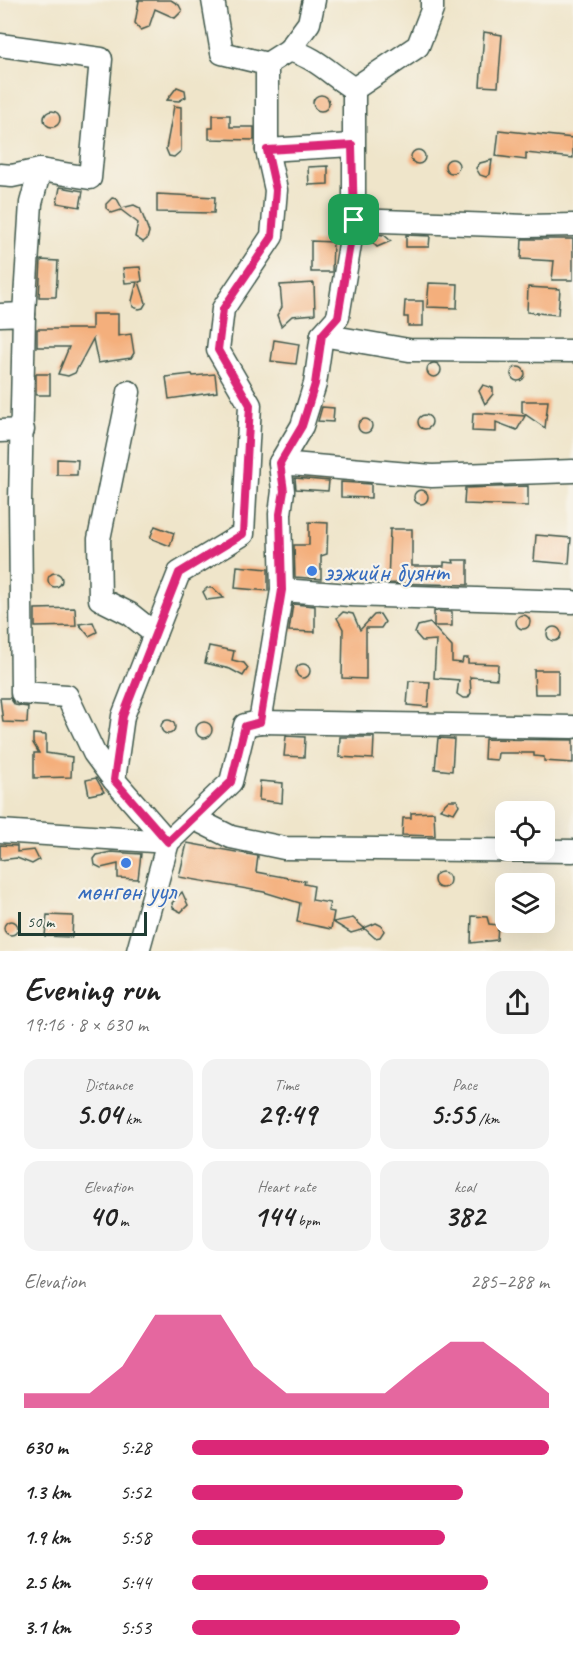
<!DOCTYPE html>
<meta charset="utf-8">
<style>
body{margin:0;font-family:Caveat,sans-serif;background:#f2f2f2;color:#222;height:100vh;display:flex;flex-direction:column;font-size:22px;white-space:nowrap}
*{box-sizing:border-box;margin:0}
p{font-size:20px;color:#767676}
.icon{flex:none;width:33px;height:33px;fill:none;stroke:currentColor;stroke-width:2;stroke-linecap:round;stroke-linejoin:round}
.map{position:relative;height:951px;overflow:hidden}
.panel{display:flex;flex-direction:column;background:#fff;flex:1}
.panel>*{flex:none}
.buttons{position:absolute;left:495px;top:801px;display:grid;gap:12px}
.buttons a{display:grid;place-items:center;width:60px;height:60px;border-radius:12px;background:#fff;box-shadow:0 6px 24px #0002;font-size:30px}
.scale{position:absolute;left:18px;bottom:15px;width:129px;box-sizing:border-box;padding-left:6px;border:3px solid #1f3d34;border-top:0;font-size:16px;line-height:21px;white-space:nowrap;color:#1f3d34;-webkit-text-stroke:4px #f7f3e8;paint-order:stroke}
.pin{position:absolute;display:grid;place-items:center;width:51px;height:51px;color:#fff;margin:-26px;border-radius:12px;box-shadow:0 3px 9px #0006}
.round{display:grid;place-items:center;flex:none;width:63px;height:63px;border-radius:18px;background:#f2f2f2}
.summary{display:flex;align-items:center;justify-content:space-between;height:102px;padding:0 24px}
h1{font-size:33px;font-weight:700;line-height:45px}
.figures{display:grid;grid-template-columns:repeat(3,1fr);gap:9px;height:102px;padding:6px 24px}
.figures div{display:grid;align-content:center;border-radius:15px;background:#f2f2f2;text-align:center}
.figures b{font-size:30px;font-weight:700}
.figures small{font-size:16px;font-weight:400}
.figures p{font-size:16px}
.chart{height:168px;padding:12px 24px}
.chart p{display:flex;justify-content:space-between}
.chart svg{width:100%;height:108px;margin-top:6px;fill:#db2777;opacity:.7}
ul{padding:0 24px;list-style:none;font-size:20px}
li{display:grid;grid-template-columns:96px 72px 1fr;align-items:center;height:45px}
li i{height:15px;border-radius:8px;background:#db2777}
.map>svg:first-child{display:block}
.building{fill:#f4af7c}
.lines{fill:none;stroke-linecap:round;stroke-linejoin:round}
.minor-casing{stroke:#3e564a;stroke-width:25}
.minor{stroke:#fff;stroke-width:22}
.route-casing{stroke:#fff;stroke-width:12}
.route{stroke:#db2777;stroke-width:8}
.shop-dot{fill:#3f7fe0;stroke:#f7f3e8;stroke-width:2}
.labels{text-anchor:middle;stroke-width:4.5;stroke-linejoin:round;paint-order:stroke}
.shop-label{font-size:28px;fill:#366cbe;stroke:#f7f3e8;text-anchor:start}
</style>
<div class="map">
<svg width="573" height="951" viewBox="0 0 573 951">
<rect width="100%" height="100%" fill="#f7f3e8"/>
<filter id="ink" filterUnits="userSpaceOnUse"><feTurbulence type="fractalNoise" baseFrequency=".0167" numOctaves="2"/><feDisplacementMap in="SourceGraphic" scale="12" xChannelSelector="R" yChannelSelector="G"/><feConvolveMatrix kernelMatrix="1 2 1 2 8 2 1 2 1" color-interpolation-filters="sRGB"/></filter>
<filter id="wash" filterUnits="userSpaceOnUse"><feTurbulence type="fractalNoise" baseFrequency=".008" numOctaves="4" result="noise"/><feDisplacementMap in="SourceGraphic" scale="24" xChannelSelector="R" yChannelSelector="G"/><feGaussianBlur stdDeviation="1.35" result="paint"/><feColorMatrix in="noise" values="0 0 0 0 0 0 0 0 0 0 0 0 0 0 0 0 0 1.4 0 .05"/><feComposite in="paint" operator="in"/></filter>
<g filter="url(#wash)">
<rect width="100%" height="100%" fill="#efe5ca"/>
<g id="blocks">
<g class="building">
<path d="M137,0h34l8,5 3,6 -7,7 -20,-9 -6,18 -8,3 -6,-7 4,-22z"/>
<path d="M484,32l18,3 -4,52 -18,-1z"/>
<path d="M177,87l8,3 1,7 -7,4 -12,-1z"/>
<circle cx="321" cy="103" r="8"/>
<path d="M174,106l7,1v44l-7,6 -5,-1 -3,-7z"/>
<circle cx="52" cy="119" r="8"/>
<path d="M213,115h17v12h24v13l-45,-1v-11h4z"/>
<path d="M499,130l74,8v20l-47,-5v7l-30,-4z"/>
<circle cx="418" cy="157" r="7"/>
<circle cx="452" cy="166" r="7"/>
<path d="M492,160l-2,14 -4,3 -6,-2 -4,-7 4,-5z"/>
<path d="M328,166v18l-19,1 -1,-18z"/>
<path d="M60,187l23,4 -3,16 -23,-4z"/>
<path d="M157,194l58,3 -1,16 -57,-1z"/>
<path d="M112,198l5,1 5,9 12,-3 6,3 9,24 -2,7 -4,3 -8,-5 3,-14 -17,-13 -9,3 -6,-5v-4z"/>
<path d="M375,234l9,1 7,6 -14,6 -5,-5z"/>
<path d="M406,235l24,1 -1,11h-23z"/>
<path d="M522,239h51v41h-21l2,-19 -33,-2z"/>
<path d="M311,241l22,1 -1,30h-21z"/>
<path d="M41,260l17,1 -2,36h-17z"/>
<path d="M140,267l2,14 -3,1 7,21 -3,5 -4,1 -6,-2 -1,-6 5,-19 -12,1 -2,-15z"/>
<path d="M314,283l1,31 -23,2 -11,10 -4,-11 5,-8 -2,-22z"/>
<path d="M429,283l29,1 -1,24 -30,-1z"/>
<path d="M528,287l32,2 -2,26 -31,-3z"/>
<path d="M405,301h18v25h-15v-9h-4z"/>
<path d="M92,314h26v22l13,-2 3,19 -3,5 -33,5 -5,-24 -18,34 -7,3 -10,-2 11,-27h-32v-18h55z"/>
<path d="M274,340l25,4 -3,20 -25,-3z"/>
<circle cx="434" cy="370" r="7"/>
<circle cx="518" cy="374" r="7"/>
<rect x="36" y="374" width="14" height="21"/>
<path d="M192,374l1,2 22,-2 2,18 -48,7 -3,-22z"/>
<path d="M483,385l10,3v6l-8,10 -6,-13z"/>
<path d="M522,401h26l-3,27 -23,-16z"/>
<path d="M322,407l12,1 -1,14 -15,-1z"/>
<path d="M473,413h8l44,3 -8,14 -21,-8v10l-24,-1z"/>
<circle cx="425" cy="422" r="7"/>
<circle cx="365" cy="426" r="7"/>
<path d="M57,459l21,1 -1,15h-20z"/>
<path d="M295,478l34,3 -1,10 -32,-2z"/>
<path d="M341,482l30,2v14l-30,-1z"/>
<path d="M528,486v20l-64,-2 1,-16z"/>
<circle cx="421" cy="497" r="7"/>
<path d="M309,522l19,1 -1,31 -6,2v23l-26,-2 -1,-32h15z"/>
<path d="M155,526l19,7 -4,13 -20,-8z"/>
<path d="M390,529h22v37h32v-4l10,1 -1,-3h15v25l-80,-2z"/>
<path d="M536,535l35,3 -2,26 -35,-3z"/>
<path d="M237,566l31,3v22l-33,-3z"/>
<circle cx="55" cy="580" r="7"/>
<path d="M207,588h6l11,10 -17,2 -4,-8z"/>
<path d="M293,604l22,2v26l-26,-1z"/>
<path d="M75,608l1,18 -41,1v-18z"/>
<path d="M434,611l18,1v14h-18z"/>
<path d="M343,612l10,2 7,16 14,-15 6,-1 5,8 -4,6h-15v51l-24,-1 1,-49 -6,-11z"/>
<circle cx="523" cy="622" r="7"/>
<path d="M93,622l4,10 -8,4 -10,-12z"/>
<path d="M430,623l22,24v15l10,1 1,-5h5v5l30,1 -1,15 -27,-2 1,16 -3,5h-5l-6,-4 2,-14 -25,-2 2,-38 -14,1 -7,-8 3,-7z"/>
<circle cx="554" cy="634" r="7"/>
<path d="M209,646l25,5 -2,9 12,3 4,5 -5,8 -13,-7 -25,-6z"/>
<circle cx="303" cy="671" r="7"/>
<path d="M534,670h24v24h-23z"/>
<path d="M409,681l21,1 -2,25 -21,-2z"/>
<path d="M0,698h10l5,7 13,2 -1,16 -24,-1z"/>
<circle cx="168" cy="727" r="7"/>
<circle cx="204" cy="730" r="8"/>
<path d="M33,734l13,1v18l26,4 -1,20 -37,1v-25h5l-6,-10z"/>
<path d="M286,736l19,1 -1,20 -20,-1z"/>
<path d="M340,737h34l-1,22 -34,-2z"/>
<path d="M438,738l16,1 -2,32 -17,-2z"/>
<path d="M485,739l88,1v23l-29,-2v-4l-10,-1v-3h-36l-1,7 -13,-1z"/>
<path d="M96,778l8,14 -15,3 -3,-15z"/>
<path d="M260,781l23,2 -1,20 -23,-3z"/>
<path d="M449,800h8l2,5 -5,8 -14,-4z"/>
<path d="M434,812l1,24 -33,-1 1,-17h8v-5z"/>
<path d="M187,843l71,13 -2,16 49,9 -1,3 10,2 -2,14 18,3 -2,8 6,1 -3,17 -34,-7 3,-19 -36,-11 -85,-15z"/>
<path d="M0,845l17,1v6l17,-2 5,10 -7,4 -15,-6 -17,2z"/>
<path d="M111,852l30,2 -3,25 -20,-1v-14l-17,4 -6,-3 -1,-6 3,-4z"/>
<circle cx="442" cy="880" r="8"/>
<path d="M182,892l6,13 -7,7 -8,-4 -1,-5z"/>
<path d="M47,915l26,1 -1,21 -27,-1z"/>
<path d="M472,916l15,1 2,7 9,1 -1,15 -26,3z"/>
<path d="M353,918l12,11 -14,4 -18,-11z"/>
<circle cx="11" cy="928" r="7"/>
<path d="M376,923l6,3 2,5 -4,6 -5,1 -11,-10z"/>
</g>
</g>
</g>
<g filter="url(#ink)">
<use href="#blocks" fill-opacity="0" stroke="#3e564a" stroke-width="1.5"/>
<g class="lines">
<g class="minor-casing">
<g id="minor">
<path d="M0,45l101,14 -11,119 -50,-8 -9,33 -7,111"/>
<path d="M289,50l20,-27 5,-23"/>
<path d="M267,64l22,-14c27,7 41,24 65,39l64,-43 14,-36v-10"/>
<path d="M267,150l85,-5"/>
<path d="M0,175l12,1 28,-6"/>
<path d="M354,220l172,6 47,-1"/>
<path d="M0,315l24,-1 -4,187 2,192 45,3 27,57 20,27 54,62 -30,109"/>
<path d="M322,335l87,15 164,1"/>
<path d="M0,431l23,-1"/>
<path d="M280,463l152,13 141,-5"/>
<path d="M282,590l68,5 223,7"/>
<path d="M155,634l24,-61 64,-39 7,-129 -32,-55 5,-41 49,-73 4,-46 -9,-40v-86l-45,-11 -9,-53"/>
<path d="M260,722l313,5"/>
<path d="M114,780l9,-64 32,-82 -25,-20 -30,-15 -1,-60 30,-147"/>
<path d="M193,818l38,19 53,11 289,3"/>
<path d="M0,831l168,11 63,-60 14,-57 15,-3 22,-132 -2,-76 3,-23 -3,-28 22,-37 13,-42 7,-49 16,-18 16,-97v-131"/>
</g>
</g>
<use href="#minor" class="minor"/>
</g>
</g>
<g class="lines" filter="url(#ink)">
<g class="route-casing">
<path id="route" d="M352,145l2,75 -16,97 -16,18 -7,49 -13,42 -22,37 4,28 -4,23 2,76 -22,132 -15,4 -14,56 -63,60 -54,-62 9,-64 56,-143 64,-39 7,-129 -32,-55 5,-41 49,-72 4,-47 -9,-40z"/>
</g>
<use href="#route" class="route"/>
</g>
<g class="shop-dot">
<circle cx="312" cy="571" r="6"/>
<circle cx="126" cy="863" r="6"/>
</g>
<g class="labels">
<g class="shop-label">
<text x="324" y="581">ээжийн буянт</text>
<text x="126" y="900" text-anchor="middle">мөнгөн уул</text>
</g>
</g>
</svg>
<div class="buttons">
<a><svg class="icon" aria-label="locate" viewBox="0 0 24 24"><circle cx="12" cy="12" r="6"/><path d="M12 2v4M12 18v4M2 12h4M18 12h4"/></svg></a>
<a><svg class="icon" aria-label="layers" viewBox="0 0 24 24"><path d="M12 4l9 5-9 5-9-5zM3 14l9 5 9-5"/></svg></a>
</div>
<div class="scale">50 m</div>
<div class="pin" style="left:354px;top:220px;background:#1e9e55"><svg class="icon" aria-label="arrive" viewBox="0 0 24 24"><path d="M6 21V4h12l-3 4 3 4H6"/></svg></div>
</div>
<section class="panel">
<div class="summary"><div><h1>Evening run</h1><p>19:16 · 8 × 630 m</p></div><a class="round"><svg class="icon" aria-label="share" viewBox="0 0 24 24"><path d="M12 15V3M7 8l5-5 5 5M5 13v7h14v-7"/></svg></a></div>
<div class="figures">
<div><p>Distance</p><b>5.04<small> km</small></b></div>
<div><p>Time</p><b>29:49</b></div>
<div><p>Pace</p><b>5:55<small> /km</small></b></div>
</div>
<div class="figures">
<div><p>Elevation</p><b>40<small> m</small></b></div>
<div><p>Heart rate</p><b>144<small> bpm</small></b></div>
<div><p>kcal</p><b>382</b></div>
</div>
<div class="chart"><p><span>Elevation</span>285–288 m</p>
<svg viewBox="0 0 160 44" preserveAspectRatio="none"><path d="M0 44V38L10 38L20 38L30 27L40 6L50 6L60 6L70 27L80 38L90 38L100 38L110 38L120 27L130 17L140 17L150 27L160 38V44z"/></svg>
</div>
<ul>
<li><b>630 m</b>5:28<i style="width:100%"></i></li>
<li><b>1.3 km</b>5:52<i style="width:76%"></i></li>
<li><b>1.9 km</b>5:58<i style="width:71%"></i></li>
<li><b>2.5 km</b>5:44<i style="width:83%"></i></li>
<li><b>3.1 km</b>5:53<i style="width:75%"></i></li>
</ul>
</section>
